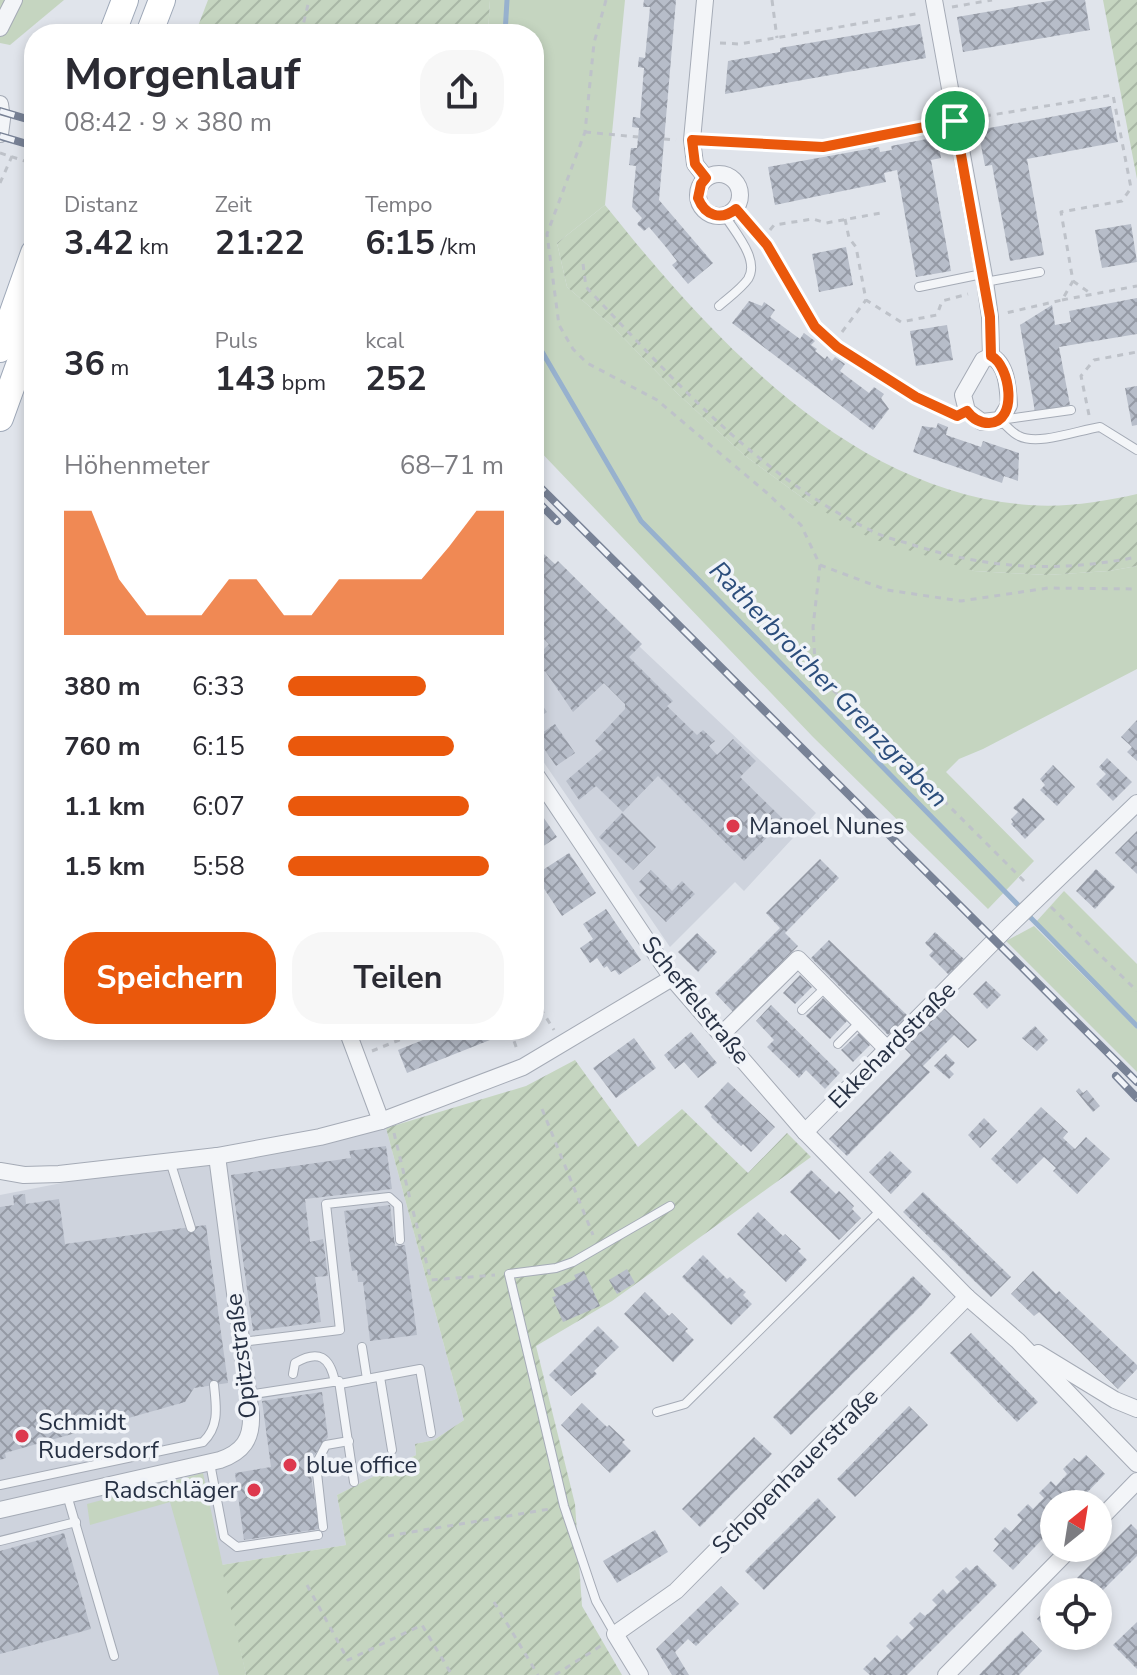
<!DOCTYPE html>
<html lang="de">
<meta charset="utf-8">
<style>
body{margin:0;font-family:"Nunito Sans",sans-serif;background:#f7f7f7;color:#2b2b33;height:100vh;display:flex;flex-direction:column;font-size:30px;white-space:nowrap}
*{box-sizing:border-box;margin:0}
p{font-size:26px;color:#7c7c81}
.icon{flex:none;width:44px;height:44px;fill:none;stroke:currentColor;stroke-width:2;stroke-linecap:round;stroke-linejoin:round}
.map{position:relative;flex:1;overflow:hidden}
.sheet{position:absolute;left:24px;top:24px;width:520px;height:1016px;display:flex;flex-direction:column;background:#fff;border-radius:32px;box-shadow:0 4px 12px #0003}
.sheet>*{flex:none}
.needle{width:52px;rotate:30deg}
.tools{position:absolute;left:1040px;top:1490px;display:grid;gap:16px}
.tools a{display:grid;place-items:center;width:72px;height:72px;border-radius:50%;background:#fff;box-shadow:0 4px 12px #0003;font-size:40px}
.pin{position:absolute;display:grid;place-items:center;width:68px;height:68px;color:#fff;margin:-34px;border:4px solid #fff;border-radius:50%;box-shadow:0 2px 8px #0007}
.round{display:grid;place-items:center;flex:none;width:84px;height:84px;border-radius:32px;background:#f7f7f7}
.summary{display:flex;align-items:center;justify-content:space-between;height:136px;padding:0 40px}
h1{font-size:44px;font-weight:700;line-height:60px}
.metrics{display:grid;grid-template-columns:repeat(3,1fr);gap:12px;height:136px;padding:8px 40px}
.metrics div{display:grid;align-content:center}
.metrics b{font-size:34px;font-weight:700}
.metrics small{font-size:22px;font-weight:400}
.metrics p{font-size:22px}
.chart{height:224px;padding:16px 40px}
.chart p{display:flex;justify-content:space-between}
.chart svg{width:100%;height:144px;margin-top:8px;fill:#ea580c;opacity:.7}
.cta{display:flex;gap:16px;margin-top:auto;padding:16px 40px}
.cta a{flex:1;height:92px;border-radius:32px;background:#ea580c;color:#fff;font-size:32px;font-weight:700;line-height:92px;text-align:center}
.cta a+a{background:#f7f7f7;color:#2b2b33}
ul{padding:0 40px;list-style:none;font-size:26px}
li{display:grid;grid-template-columns:128px 96px 1fr;align-items:center;height:60px}
li i{height:20px;border-radius:10px;background:#ea580c}
.map>svg:first-child{display:block}
.built{fill:#ced3dd}
.grass{fill:#c5d5c0}
.garden{fill:url(#garden-furrows)}
.lines{fill:none;stroke-linecap:round;stroke-linejoin:round}
.stream{stroke:#97b1ce;stroke-width:5}
.building{fill:url(#building-cross-hatch)}
.service-casing{stroke:#a5abb6;stroke-width:10}
.minor-casing{stroke:#a5abb6;stroke-width:18}
.primary-casing{stroke:#9ea8b8;stroke-width:28}
.path{stroke:#bec2c9;stroke-width:3;stroke-dasharray:6 6;stroke-linecap:butt}
.service{stroke:#f3f5f8;stroke-width:8}
.minor{stroke:#f3f5f8;stroke-width:16}
.primary{stroke:#fff;stroke-width:26}
.rail-casing{stroke:#788296;stroke-width:8}
.rail{stroke:#f0f3f8;stroke-width:5;stroke-dasharray:15;stroke-linecap:butt}
.route-casing{stroke:#fff;stroke-width:16}
.route{stroke:#ea580c;stroke-width:10}
.poi-dot{fill:#dd384d;stroke:#f0f3f8;stroke-width:3}
.labels{text-anchor:middle;stroke-width:7;stroke-linejoin:round;paint-order:stroke}
.poi-label{font-size:24px;fill:#273144;stroke:#f0f3f8;text-anchor:start}
.street-label{font-size:24px;fill:#273144;stroke:#f0f3f8}
.water-label{font-size:26px;font-style:italic;fill:#2c4e7c;stroke:#f0f3f8}
</style>
<div class="map">
<svg width="1137" height="1675" viewBox="0 0 1137 1675">
<defs>
<pattern id="garden-furrows" width="10" height="10" patternUnits="userSpaceOnUse" patternTransform="scale(2)"><rect width="10" height="10" fill="#c5d5c0"/><path d="M-1 1l2-2M0 10L10 0M9 11l2-2" fill="none" stroke="#a9b7a6"/></pattern>
<pattern id="building-cross-hatch" width="8" height="8" patternUnits="userSpaceOnUse" patternTransform="scale(2)"><rect width="8" height="8" fill="#b7bdc9"/><path d="M0 0l8 8M0 8l8-8" fill="none" stroke="#959aa5"/></pattern>
</defs>
<rect width="100%" height="100%" fill="#e0e4eb"/>
<g class="built">
<path d="M534,547l282,266 -72,78 -9,-9 -65,65 -136,-199z"/>
<path d="M381,1121l5,7 78,292 -30,20 -19,4 1,11 -79,40 9,50 -125,20 25,110h-246v-480z"/>
</g>
<g class="grass">
<path d="M0,0h64l-54,45 -10,-2z"/>
<path d="M490,0h135l-20,205 -48,38 10,44 44,38 67,69 66,61 67,49 163,67 73,4 62,-4 28,-5v103l-154,80 -24,10 -13,13 88,89 -46,48 -175,-172 -279,-292v-411h-46z"/>
<path d="M1064,891l73,73v59l-101,-101z"/>
<path d="M1034,926l103,103v43l-131,-131z"/>
<path d="M203,1473l43,202h-27l-49,-173 -80,23 -3,-21z"/>
</g>
<g class="garden">
<path d="M208,0h282l-2,34h-293z"/>
<path d="M1103,0h34v179z"/>
<path d="M605,205c105,131 244,287 424,300 35,3 73,-3 108,-11v72l-28,5 -62,4 -73,-4 -104,-33 -59,-34 -67,-49 -66,-61 -67,-69 -44,-38 -10,-44z"/>
<path d="M575,1060l63,87 44,-38 66,64 39,-40 24,24 -199,144 -76,45 39,158 7,102 40,69h-376l-25,-110 125,-20 -9,-50 79,-40 -1,-11 19,-4 30,-20 -78,-292 140,-42z"/>
</g>
<g class="lines">
<g class="stream">
<path d="M505,34l2,-34"/>
<path d="M534,338l107,183 496,505"/>
</g>
</g>
<g class="building">
<path d="M644,0h32l-17,200 54,63 -25,21 -16,-19 5,-4 -12,-15 -16,-19 -5,4 -7,-7 5,-6 -10,-11 4,-41 -7,-1 2,-17h6l2,-20 -7,-1 1,-10 7,1 4,-50 -6,-1 1,-10 6,1 5,-51h-7z"/>
<path d="M1055,0h30l5,30 -127,22 -6,-35z"/>
<path d="M920,24l6,34 -201,36 3,-33 52,-9v-4z"/>
<path d="M1111,106l7,36 -91,17 17,96 -34,6 -18,-96 -7,1 -7,-36z"/>
<path d="M937,137l4,21 -10,2 20,111 -35,6 -19,-107 -13,3 2,9 -111,23 -7,-38 111,-20 1,5 12,-2 -1,-4z"/>
<path d="M1131,224l6,38 -35,6 -7,-38z"/>
<path d="M846,247l7,38 -34,7 -7,-38z"/>
<path d="M1137,298v36l-78,13 11,58 -35,7 -15,-87 32,-20 3,20 16,-3 -2,-11z"/>
<path d="M749,301l13,5 2,-4 11,8 -5,7 30,22 4,-6 11,8 -4,4 6,4 -2,2 10,8 2,-3 5,5 3,-4 10,7 -5,7 9,7 20,15 5,-6 10,7 -3,4 8,11 -16,21 -141,-107z"/>
<path d="M947,325l6,35 -37,6 -6,-35z"/>
<path d="M1137,386v39l-5,1 -7,-38z"/>
<path d="M938,423l10,4 -2,8 35,12 2,-6 36,12 -1,28 -14,-5 -2,7 -89,-31 9,-26 14,2z"/>
<path d="M534,545l21,19 3,-3 84,83 -13,13 44,44 -6,5 30,29 6,-5 12,11 -6,5 8,9 16,-16 23,22 -16,16 44,43 -40,41 -86,-85 -35,36 -27,-26 -17,14 -13,-19 37,-32 -8,-8 30,-32v-5l-21,-21 -31,29 -28,-41 -11,7v-19l15,-15 -15,-15z"/>
<path d="M534,693l13,19 -13,9z"/>
<path d="M1137,720v41l-10,-9 5,-5 -11,-10z"/>
<path d="M555,724l20,29 -19,13 -20,-29z"/>
<path d="M1107,758l25,24 -19,19 -17,-17 10,-10 -7,-7z"/>
<path d="M1053,765l22,22 -18,19 -17,-16 5,-5 -5,-6z"/>
<path d="M1023,798l22,21 -20,20 -14,-15 2,-2 -2,-3 7,-7 -5,-4z"/>
<path d="M539,811l18,26 -21,14 -2,-3v-33z"/>
<path d="M622,813l34,34 -23,23 -34,-33z"/>
<path d="M1137,831v43l-22,-21z"/>
<path d="M569,853l27,40 -34,23 -27,-41z"/>
<path d="M820,859l19,19 -54,55 13,13 -65,66 -18,-19 65,-65 -14,-15z"/>
<path d="M1096,869l19,18 -20,22 -19,-18z"/>
<path d="M651,870l21,21 10,-10 13,13 -29,28 -27,-27 7,-7 -7,-6z"/>
<path d="M606,909l35,51 -22,15 -4,-5 -4,2 -4,-6 -3,2 -7,-10 -7,5 -10,-15 13,-9 -10,-15z"/>
<path d="M935,932l29,27 -15,16 -20,-20 4,-4 -8,-8z"/>
<path d="M697,933l20,19 -19,20 -20,-20z"/>
<path d="M829,940l79,76 -20,19 -77,-77z"/>
<path d="M800,975l12,12 -17,17 -12,-11z"/>
<path d="M986,981l15,14 -14,14 -14,-15z"/>
<path d="M823,998l24,23 -17,18 -24,-23z"/>
<path d="M771,1005l69,68 -15,16 -19,-19 -7,8 -32,-31 7,-7 -18,-19z"/>
<path d="M944,1008l33,32 -9,8 -14,-13 -31,31 7,6 -83,84 -18,-17 82,-84 -7,-7z"/>
<path d="M1035,1026l13,14 -11,11 -15,-13z"/>
<path d="M448,1030h55l2,4 -98,39 -9,-23z"/>
<path d="M691,1032l26,31 -19,15 -14,-16 -9,7 -11,-14z"/>
<path d="M859,1033l11,12 -17,17 -12,-12z"/>
<path d="M634,1038l22,30 -40,30 -23,-30z"/>
<path d="M946,1054l9,9 -6,6 5,5 -5,5 -15,-13z"/>
<path d="M728,1082l47,45 -24,25 -8,-8 -2,2 -30,-29 1,-2 -8,-8z"/>
<path d="M1079,1088l4,5 4,-3 13,16 -7,6 -17,-21z"/>
<path d="M1041,1107l27,25 -5,6 12,11 11,-12 24,22 -33,35 -24,-23 3,-3 -12,-11 -27,27 -26,-25z"/>
<path d="M984,1118l13,13 -17,17 -12,-13z"/>
<path d="M386,1146l6,43 -87,10 5,43 13,-3 5,37 -13,1 6,45 -68,9 -22,-156 120,-17 -2,-7z"/>
<path d="M890,1151l22,21 -21,22 -22,-22z"/>
<path d="M811,1170l25,24 3,-3 15,15 -2,3 9,9 -22,22 -49,-48z"/>
<path d="M923,1192l88,85 -20,20 -88,-85z"/>
<path d="M25,1194l1,10 33,-5 6,45 141,-19 22,158 -34,5 -9,14 -180,51 1,5 -6,2v-253l14,-2 -1,-10z"/>
<path d="M390,1205l5,41 10,-1 12,90 -47,6 -7,-59h-5l-1,-12 -5,1 -8,-60z"/>
<path d="M758,1212l25,24 2,-2 16,15 -3,2 9,9 -21,22 -49,-48z"/>
<path d="M703,1255l24,24 3,-2 11,11 5,4 -3,3 9,9 -21,21 -49,-48z"/>
<path d="M627,1269l8,14 -18,11 -8,-14z"/>
<path d="M584,1271l16,35 -37,16 -11,-25 4,-1 -3,-7 23,-10 -2,-4z"/>
<path d="M1033,1271l23,23 3,-3 78,74v4l-19,20 -79,-77 -5,4 -23,-22z"/>
<path d="M913,1276l18,18 -8,10 -132,131 -18,-18z"/>
<path d="M645,1292l24,24 3,-3 16,16 -3,2 9,9 -21,22 -49,-48z"/>
<path d="M598,1326l21,21 -25,24 3,3 -26,22 -22,-21z"/>
<path d="M971,1333l67,69 -21,20 -67,-69z"/>
<path d="M322,1392l6,45 -19,25 10,67 -75,11 -9,-67 36,-6 -9,-66z"/>
<path d="M582,1403l25,24 2,-2 16,15 -3,2 9,9 -21,22 -49,-48z"/>
<path d="M909,1406l19,19 -73,72 -18,-18z"/>
<path d="M754,1437l18,17 -72,73 -18,-18z"/>
<path d="M1086,1455l19,19 -29,30h-22v23l-41,43 -20,-19 6,-7 -5,-5 11,-12 6,5 11,-12 -5,-5 11,-11 5,5 11,-11 -5,-5 12,-12 5,5 11,-12 -4,-5 11,-11 5,4z"/>
<path d="M818,1498l18,19 -72,73 -19,-19z"/>
<path d="M1131,1524l6,6v26l-39,39v-3h-35z"/>
<path d="M655,1530l13,22 -51,31 -14,-22z"/>
<path d="M64,1533l27,96 -91,25v-103z"/>
<path d="M977,1565l20,20 -90,90h-37l-7,-6 12,-12 5,5 11,-11 -5,-5 11,-11 5,5 12,-12 -5,-5 11,-11 5,4 6,-5 6,-6 -5,-5 11,-11 4,5 13,-12 -5,-5 11,-10 4,4z"/>
<path d="M721,1586l18,18 -43,42 -8,-7 -13,13 14,23h-17l-16,-26z"/>
<path d="M1054,1601v34l-17,-16z"/>
<path d="M1137,1622v47l-24,-24z"/>
<path d="M1022,1631l20,20 -23,24h-40z"/>
</g>
<g class="lines">
<g class="service-casing">
<g id="service">
<path d="M736,209l31,36 48,82 22,20 79,50 41,19 10,-5"/>
<path d="M985,282l55,-10"/>
<path d="M919,287l63,-13"/>
<path d="M719,306c9,-8 22,-17 29,-27 12,-19 -13,-47 -23,-63"/>
<path d="M1071,410l-71,10c6,5 12,13 19,16 19,10 60,-6 81,-9l37,23"/>
<path d="M802,1010l24,-23"/>
<path d="M838,1044l22,-22"/>
<path d="M170,1161l21,67"/>
<path d="M241,1342l99,-12 -14,-126 63,-7 9,8 2,35"/>
<path d="M362,1347l5,32"/>
<path d="M293,1374l2,-11c24,-14 35,-6 40,19"/>
<path d="M380,1377l12,73"/>
<path d="M340,1384l80,-15 11,64"/>
<path d="M248,1395l91,-14 15,101"/>
<path d="M657,1412l28,-8 196,-194"/>
<path d="M210,1463l14,74 13,10 81,-12"/>
<path d="M0,1485l203,-43c17,-16 13,-36 11,-57"/>
<path d="M67,1495l47,161"/>
<path d="M323,1527l-7,-63 10,-19 23,-4"/>
<path d="M0,1541l76,-19"/>
<path d="M615,1634l-19,-33 -32,-95 -55,-232 47,-6 17,-6 97,-56"/>
</g>
</g>
<g class="minor-casing">
<g id="minor">
<path d="M705,0l-13,140 3,24 11,14"/>
<path d="M934,0l51,282 5,35 1,39"/>
<path d="M0,28l14,-28"/>
<path d="M0,104l2,15 -2,15"/>
<circle cx="719" cy="195" r="21"/>
<path d="M991,356c16,8 17,32 18,49l-9,15 -18,2 -15,-11 -4,-16 20,-35z"/>
<path d="M534,772l138,206 133,154 162,165 51,44 119,123"/>
<path d="M347,1030l34,91"/>
<path d="M721,1035l77,-76 89,90"/>
<path d="M805,1132l203,-205 129,-124"/>
<path d="M0,1171l24,4 35,-1 158,-18 103,-19 61,-16 142,-54 149,-89"/>
<path d="M1038,1353l77,47 22,9"/>
<path d="M0,1510l220,-50c23,-8 32,-21 31,-45l-34,-259"/>
<path d="M1098,1521l39,-40"/>
<path d="M640,1675l-25,-41 61,-43 291,-294"/>
<path d="M946,1675l125,-127"/>
</g>
</g>
<g class="primary-casing">
<g id="primary">
<path d="M112,34l13,-34"/>
<path d="M149,34l13,-34"/>
<path d="M0,349l34,-96"/>
<path d="M0,418l34,-94"/>
</g>
</g>
<g class="path">
<path d="M606,0l-12,43 -9,89 -38,102 12,91 14,24 14,14 70,37 110,93 34,32 19,40 -7,62 2,35 7,17 206,206"/>
<path d="M772,0l5,38"/>
<path d="M952,7l40,-7"/>
<path d="M301,34l8,-34"/>
<path d="M720,43l20,1 181,-31"/>
<path d="M973,118l140,-23 18,93 -9,13 -61,11 12,69 -11,19 -56,13"/>
<path d="M585,132l53,5"/>
<path d="M664,139l12,1"/>
<path d="M708,141l115,6 115,-23"/>
<path d="M0,153l34,11"/>
<path d="M0,183l12,-27"/>
<path d="M845,219l4,19 7,9 10,53 35,22 36,-7 5,-14 26,-7"/>
<path d="M770,230l4,-5 39,-6 13,4 55,-10"/>
<path d="M583,264l3,23c85,90 171,188 284,243 12,7 27,10 40,14 78,25 146,29 227,13"/>
<path d="M1073,281l17,12"/>
<path d="M1062,300l75,-14"/>
<path d="M842,332l24,-32"/>
<path d="M1089,415l-8,-39 13,-16 43,-8"/>
<path d="M820,565l67,25 74,11 87,-13 89,1"/>
<path d="M1051,907l86,84"/>
<path d="M534,998l20,32"/>
<path d="M510,1030l8,22"/>
<path d="M372,1051l52,-21"/>
<path d="M542,1109l51,126"/>
<path d="M394,1133l16,66"/>
<path d="M413,1211l18,69 64,-5"/>
<path d="M388,1536l162,-27"/>
<path d="M307,1585l41,75 74,-35 30,50"/>
<path d="M494,1602l44,73"/>
<path d="M555,1675l47,-30"/>
</g>
<use href="#service" class="service"/>
<use href="#minor" class="minor"/>
<use href="#primary" class="primary"/>
<g class="rail-casing">
<g id="rail">
<path d="M0,111l34,10"/>
<path d="M0,136l34,10"/>
<path d="M534,481l603,601"/>
<path d="M534,498l23,23"/>
<path d="M1116,1076l21,22"/>
</g>
</g>
<use href="#rail" class="rail"/>
</g>
<g class="lines">
<g class="route-casing">
<path id="route" d="M955,121l35,196 1,39c19,9 28,66 -2,67 -10,0 -17,-5 -22,-12l-10,5 -41,-19 -79,-50 -22,-20 -48,-82 -31,-36c-15,12 -31,7 -38,-11l3,-14 5,-6 -11,-14 -3,-24 131,7z"/>
</g>
<use href="#route" class="route"/>
</g>
<g class="poi-dot">
<circle cx="733" cy="826" r="8"/>
<circle cx="22" cy="1436" r="8"/>
<circle cx="290" cy="1465" r="8"/>
<circle cx="254" cy="1490" r="8"/>
</g>
<g class="labels">
<g class="poi-label">
<text x="749" y="834">Manoel Nunes</text>
<text x="38" y="1430">Schmidt<tspan x="38" dy="28">Rudersdorf</tspan></text>
<text x="306" y="1473">blue office</text>
<text x="238" y="1498" text-anchor="end">Radschläger</text>
</g>
<g class="street-label">
<text transform="translate(696 1000) rotate(51)" y="8">Scheffelstraße</text>
<text transform="translate(892 1045) rotate(-45)" y="8">Ekkehardstraße</text>
<text transform="translate(241 1356) rotate(-97)" y="8">Opitzstraße</text>
<text transform="translate(795 1471) rotate(-45)" y="8">Schopenhauerstraße</text>
</g>
<g class="water-label">
<text transform="translate(829 684) rotate(46)" y="9">Ratherbroicher Grenzgraben</text>
</g>
</g>
</svg>
<div class="tools">
<a><svg class="needle" viewBox="-14 -14 28 28"><path d="M0-13l5 13h-10z" fill="#e53935"/><path d="M0 13l5-13h-10z" fill="#7c7c81"/></svg></a>
<a><svg class="icon" aria-label="locate" viewBox="0 0 24 24"><circle cx="12" cy="12" r="6"/><path d="M12 2v4M12 18v4M2 12h4M18 12h4"/></svg></a>
</div>
<div class="pin" style="left:955px;top:121px;background:#1e9e55"><svg class="icon" aria-label="arrive" viewBox="0 0 24 24"><path d="M6 21V4h12l-3 4 3 4H6"/></svg></div>
<section class="sheet">
<div class="summary"><div><h1>Morgenlauf</h1><p>08:42 · 9 × 380 m</p></div><a class="round"><svg class="icon" aria-label="share" viewBox="0 0 24 24"><path d="M12 15V3M7 8l5-5 5 5M5 13v7h14v-7"/></svg></a></div>
<div class="metrics">
<div><p>Distanz</p><b>3.42<small> km</small></b></div>
<div><p>Zeit</p><b>21:22</b></div>
<div><p>Tempo</p><b>6:15<small> /km</small></b></div>
</div>
<div class="metrics">
<div><b>36<small> m</small></b></div>
<div><p>Puls</p><b>143<small> bpm</small></b></div>
<div><p>kcal</p><b>252</b></div>
</div>
<div class="chart"><p><span>Höhenmeter</span>68–71 m</p>
<svg viewBox="0 0 160 44" preserveAspectRatio="none"><path d="M0 44V6L10 6L20 27L30 38L40 38L50 38L60 27L70 27L80 38L90 38L100 27L110 27L120 27L130 27L140 17L150 6L160 6V44z"/></svg>
</div>
<ul>
<li><b>380 m</b>6:33<i style="width:64%"></i></li>
<li><b>760 m</b>6:15<i style="width:77%"></i></li>
<li><b>1.1 km</b>6:07<i style="width:84%"></i></li>
<li><b>1.5 km</b>5:58<i style="width:93%"></i></li>
</ul>
<div class="cta"><a>Speichern</a><a>Teilen</a></div>
</section>
</div>
